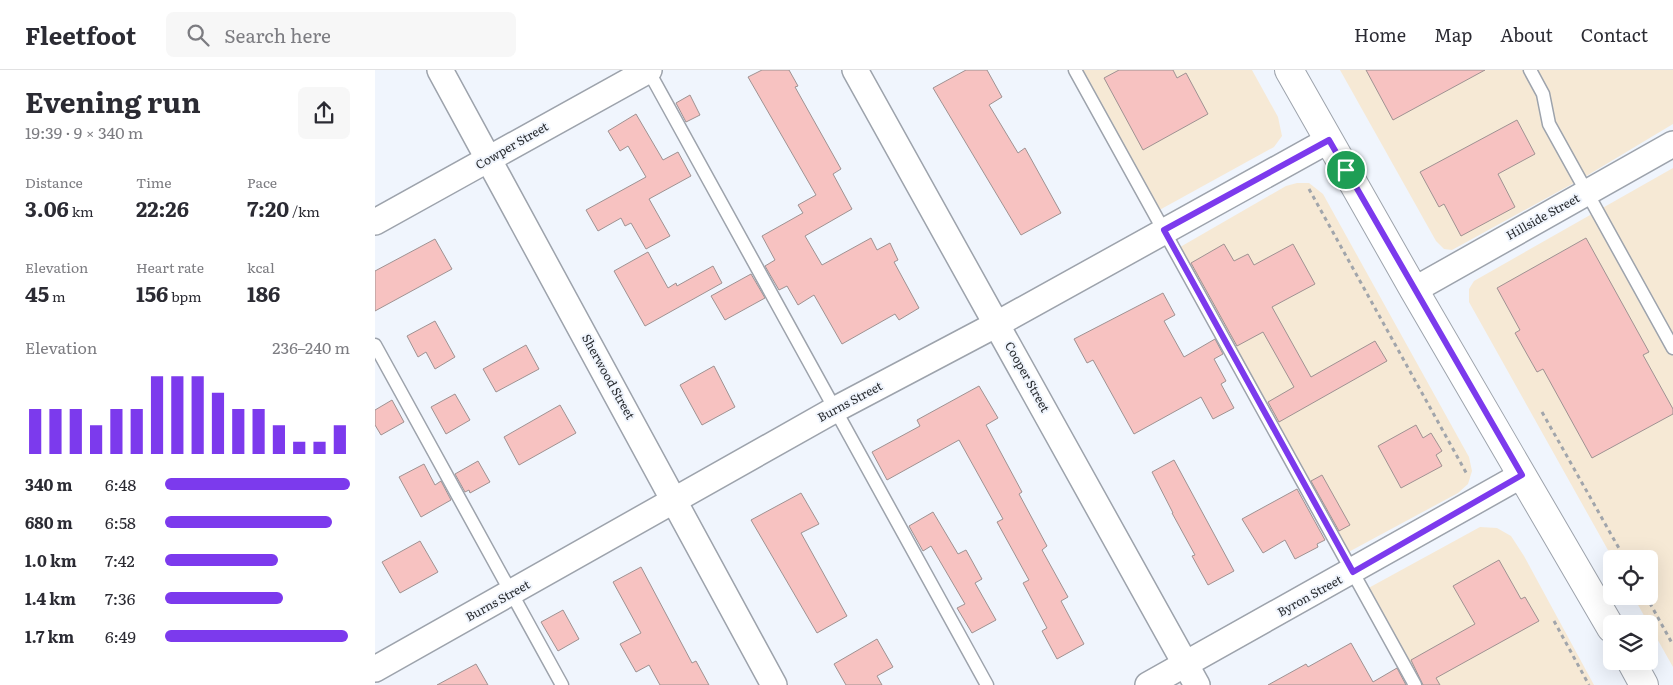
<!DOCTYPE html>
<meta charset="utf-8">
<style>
body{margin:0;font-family:Literata,serif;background:#f7f7f7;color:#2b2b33;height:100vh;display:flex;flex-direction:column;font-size:19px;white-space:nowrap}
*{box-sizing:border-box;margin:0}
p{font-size:16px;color:#7c7c81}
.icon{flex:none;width:28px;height:28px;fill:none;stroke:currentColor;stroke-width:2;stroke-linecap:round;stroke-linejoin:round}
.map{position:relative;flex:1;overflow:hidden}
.panel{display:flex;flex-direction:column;background:#fff;width:375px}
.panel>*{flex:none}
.controls{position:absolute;left:1228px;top:480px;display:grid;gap:10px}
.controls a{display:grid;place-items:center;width:55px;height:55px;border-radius:8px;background:#fff;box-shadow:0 5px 20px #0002;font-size:25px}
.pin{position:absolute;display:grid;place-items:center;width:42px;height:42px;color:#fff;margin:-21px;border:2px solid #fff;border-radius:50%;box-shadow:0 1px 5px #0007}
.round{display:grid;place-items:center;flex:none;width:52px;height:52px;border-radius:8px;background:#f7f7f7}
.overview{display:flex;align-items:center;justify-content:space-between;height:85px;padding:0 25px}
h1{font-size:28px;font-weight:700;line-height:38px}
.metrics{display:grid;grid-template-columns:repeat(3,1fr);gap:8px;height:85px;padding:5px 25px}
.metrics div{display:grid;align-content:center}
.metrics b{font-size:21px;font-weight:700}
.metrics small{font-size:14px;font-weight:400}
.metrics p{font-size:14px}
.chart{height:140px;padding:10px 25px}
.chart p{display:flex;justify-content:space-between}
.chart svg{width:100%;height:90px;margin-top:5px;stroke:#7c3aed;stroke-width:6}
ul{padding:0 25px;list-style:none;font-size:16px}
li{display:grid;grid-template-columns:80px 60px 1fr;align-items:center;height:38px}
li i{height:12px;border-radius:6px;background:#7c3aed}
header{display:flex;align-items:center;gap:30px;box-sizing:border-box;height:70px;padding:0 25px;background:#fff;border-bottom:1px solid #e1e1e2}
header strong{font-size:24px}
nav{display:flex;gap:28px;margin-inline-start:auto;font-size:18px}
.search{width:350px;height:45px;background:#f7f7f7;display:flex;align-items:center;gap:12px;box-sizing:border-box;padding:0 18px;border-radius:8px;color:#7c7c81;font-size:19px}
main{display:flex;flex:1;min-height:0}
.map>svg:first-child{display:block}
.commercial{fill:#f6e9d5}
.building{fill:#f7c2c1;stroke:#9f9292}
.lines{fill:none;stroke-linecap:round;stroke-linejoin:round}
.service-casing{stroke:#9da3ac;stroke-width:15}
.minor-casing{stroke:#9da3ac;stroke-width:28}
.primary-casing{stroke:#9da3ac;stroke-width:30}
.path{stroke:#a1a5ab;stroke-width:3;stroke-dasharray:4 4;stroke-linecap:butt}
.service{stroke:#fff;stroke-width:12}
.minor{stroke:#fff;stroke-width:25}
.primary{stroke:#fff;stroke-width:28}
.route-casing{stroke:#fff;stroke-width:10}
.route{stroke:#7c3aed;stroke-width:6}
.labels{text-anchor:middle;stroke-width:4;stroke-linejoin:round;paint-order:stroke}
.street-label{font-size:12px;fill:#282b2f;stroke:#f0f5fd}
</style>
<header>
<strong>Fleetfoot</strong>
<div class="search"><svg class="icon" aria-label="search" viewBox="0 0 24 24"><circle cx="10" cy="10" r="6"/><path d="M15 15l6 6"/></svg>Search here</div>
<nav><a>Home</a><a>Map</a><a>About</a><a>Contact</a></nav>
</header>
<main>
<section class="panel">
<div class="overview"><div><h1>Evening run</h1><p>19:39 · 9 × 340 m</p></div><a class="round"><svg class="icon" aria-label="share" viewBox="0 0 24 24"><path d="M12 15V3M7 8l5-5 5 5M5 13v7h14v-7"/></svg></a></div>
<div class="metrics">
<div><p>Distance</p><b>3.06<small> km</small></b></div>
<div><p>Time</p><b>22:26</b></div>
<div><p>Pace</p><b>7:20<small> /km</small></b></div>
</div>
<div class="metrics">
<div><p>Elevation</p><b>45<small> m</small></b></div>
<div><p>Heart rate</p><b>156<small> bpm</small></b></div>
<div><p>kcal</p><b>186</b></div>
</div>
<div class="chart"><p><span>Elevation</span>236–240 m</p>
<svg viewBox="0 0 160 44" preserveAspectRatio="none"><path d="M5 44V22M15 44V22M25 44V22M35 44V30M45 44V22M55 44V22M65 44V6M75 44V6M85 44V6M95 44V14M105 44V22M115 44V22M125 44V30M135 44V38M145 44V38M155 44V30"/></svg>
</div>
<ul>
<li><b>340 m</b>6:48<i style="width:100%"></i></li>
<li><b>680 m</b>6:58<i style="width:90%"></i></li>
<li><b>1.0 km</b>7:42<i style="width:61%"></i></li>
<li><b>1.4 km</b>7:36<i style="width:64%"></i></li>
<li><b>1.7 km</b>6:49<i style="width:99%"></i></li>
</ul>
</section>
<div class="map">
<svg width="1298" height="615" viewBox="0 0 1298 615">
<rect width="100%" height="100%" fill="#f0f5fd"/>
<g class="commercial">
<path d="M700,0h177l26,47 4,19 -8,11 -120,66z"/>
<path d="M965,0h333v54l-90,54 -131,72 -8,-1 -8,-8z"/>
<path d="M1298,98v499l-40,-71h16v-37h-36l-144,-257v-13l5,-8z"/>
<path d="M922,113h12l14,11 146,263 3,14 -4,13 -10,9 -115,62 -168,-305 111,-64z"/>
<path d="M1105,457l17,1 14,8 13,20 70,129h-179l-52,-94z"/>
</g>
<g class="building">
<path d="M387,0h27l9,16 -3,1 46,82 -8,5 19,35 -47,27 17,29 49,-27 6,12 13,-7 8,17 -4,2 25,46 -20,12 -4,-6 -53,30 -28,-49 -16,10 -11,-19 -8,4 -14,-24 10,-6 -13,-24 41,-23 -5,-8 18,-10 -68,-118z"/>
<path d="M591,0h21l15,27 -13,8 29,48 7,-5 36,65 -40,22 -88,-147z"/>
<path d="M744,0h54l4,8 9,-5 22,41 -65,36 -39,-72z"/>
<path d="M991,0h119l-92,50z"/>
<path d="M315,25l10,20 -14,7 -10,-19z"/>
<path d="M261,44l27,46 15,-8 13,24 -42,23 21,37 -24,13 -15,-26 -6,3 -4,-8 -23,13 -12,-21 60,-33 -18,-31 -8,5 -12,-20z"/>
<path d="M1142,50l18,34 -37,20 17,33 -54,29 -17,-32 -5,3 -19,-35z"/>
<path d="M1211,168l63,114 -6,3 30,54v5l-81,44 -49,-89 -6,3 -22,-39 5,-3 -23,-42z"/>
<path d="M60,169l17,30 -77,42v-40z"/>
<path d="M849,174l10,17 14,-7 6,11 39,-21 22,40 -43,23 39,70 64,-36 12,20 -108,61 -11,-20 26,-15 -31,-55 -26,14 -46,-83z"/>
<path d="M273,182l20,36 8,-5 1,3 36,-20 9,17 -77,43 -31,-55z"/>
<path d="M376,204l14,24 -40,22 -14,-24z"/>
<path d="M788,223l12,22 -11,6 20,36 31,-18 8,15 -9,5 12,22 -5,3 13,24 -21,11 -12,-22 -67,37 -41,-74 -6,3 -13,-24z"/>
<path d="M60,251l20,36 -20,12 -9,-17 -8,5 -11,-21z"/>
<path d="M151,275l13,24 -43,23 -13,-23z"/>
<path d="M339,296l21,41 -33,18 -22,-40z"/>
<path d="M604,316l19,32 -12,7 36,67 -3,2 28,52 -5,4 26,47 -7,4 23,43 -27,15 -15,-28 5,-3 -24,-45 6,-3 -32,-58 6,-3 -44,-79 -72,40 -15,-28 48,-26 -3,-6z"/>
<path d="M80,324l15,26 -24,14 -15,-27z"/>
<path d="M17,330l12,22 -23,13 -6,-10v-15z"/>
<path d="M185,335l16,28 -57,32 -15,-28z"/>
<path d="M1041,355l7,13 8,-5 11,18 -6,4 6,11 -41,22 -23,-42z"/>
<path d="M799,390l60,111 -26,14 -16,-29 3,-1 -23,-42h1l-21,-41z"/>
<path d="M103,391l12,21 -20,11 -1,-3 -4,2 -10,-18z"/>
<path d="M49,394l11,21 6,-4 10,19 -30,17 -22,-40z"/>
<path d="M947,405l28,50 -11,6 -28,-50z"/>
<path d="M922,419l28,51 -8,4 1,3 -23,12 -10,-19 -22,13 -21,-34z"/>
<path d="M426,423l18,31 -18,9 46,83 -30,17 -66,-113z"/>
<path d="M558,442l25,42 8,-4 16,29 -7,4 21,37 -24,13 -15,-25 8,-4 -34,-58 -8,5 -14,-25z"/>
<path d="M45,471l18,31 -38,21 -18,-31z"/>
<path d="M1124,490l22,39 4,-2 14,24 -103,57 4,7h-17l-12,-25 64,-36 -22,-38z"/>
<path d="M266,497l51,96 4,-2 13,24h-49l-11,-20 -13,7 -16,-28 21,-11 -28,-51z"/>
<path d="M188,540l16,29 -21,12 -17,-29z"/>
<path d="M502,569l16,28 -16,9 5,9h-36l-12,-21z"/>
<path d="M976,573l22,39 24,-14 9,17h-138l38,-21 2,3z"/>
<path d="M101,594l12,21h-51z"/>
</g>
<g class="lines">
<g class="service-casing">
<g id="service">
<path d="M273,0l339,615"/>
<path d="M700,0l340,615"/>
<path d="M1155,0l13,24 6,30 124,224"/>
<path d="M0,275l187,340"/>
</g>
</g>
<g class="minor-casing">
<g id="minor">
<path d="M65,0l334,615"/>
<path d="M480,0l342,615"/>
<path d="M0,152l274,-152"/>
<path d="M1039,220l259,-146"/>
<path d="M0,599l461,-260 161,-85 332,-184"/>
<path d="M773,615l374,-210"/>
</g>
</g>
<g class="primary-casing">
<g id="primary">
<path d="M914,0l125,220 197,338"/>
<path d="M1256,591l13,24"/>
</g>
</g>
<g class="path">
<path d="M934,119l159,287"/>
<path d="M1167,342l83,147"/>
<path d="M1271,526l27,49"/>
<path d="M1179,551l35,64"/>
</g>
<use href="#service" class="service"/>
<use href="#minor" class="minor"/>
<use href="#primary" class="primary"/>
</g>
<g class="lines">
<g class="route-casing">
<path id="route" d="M954,70l193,335 -169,97 -189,-342z"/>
</g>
<use href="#route" class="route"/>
</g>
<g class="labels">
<g class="street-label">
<text transform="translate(137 76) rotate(-30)" y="4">Cowper Street</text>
<text transform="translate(1168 147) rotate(-29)" y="4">Hillside Street</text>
<text transform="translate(233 307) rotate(61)" y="4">Sherwood Street</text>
<text transform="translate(652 307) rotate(61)" y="4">Cooper Street</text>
<text transform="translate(475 332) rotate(-28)" y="4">Burns Street</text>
<text transform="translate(935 526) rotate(-29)" y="4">Byron Street</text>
<text transform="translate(123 531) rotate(-29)" y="4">Burns Street</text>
</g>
</g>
</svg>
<div class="controls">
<a><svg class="icon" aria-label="locate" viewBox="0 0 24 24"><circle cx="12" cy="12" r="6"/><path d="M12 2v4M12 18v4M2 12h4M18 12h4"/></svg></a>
<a><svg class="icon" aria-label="layers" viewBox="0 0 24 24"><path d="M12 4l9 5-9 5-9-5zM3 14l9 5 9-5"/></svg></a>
</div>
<div class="pin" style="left:971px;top:100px;background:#1e9e55"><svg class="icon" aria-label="arrive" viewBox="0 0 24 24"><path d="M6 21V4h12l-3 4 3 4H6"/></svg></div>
</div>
</main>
